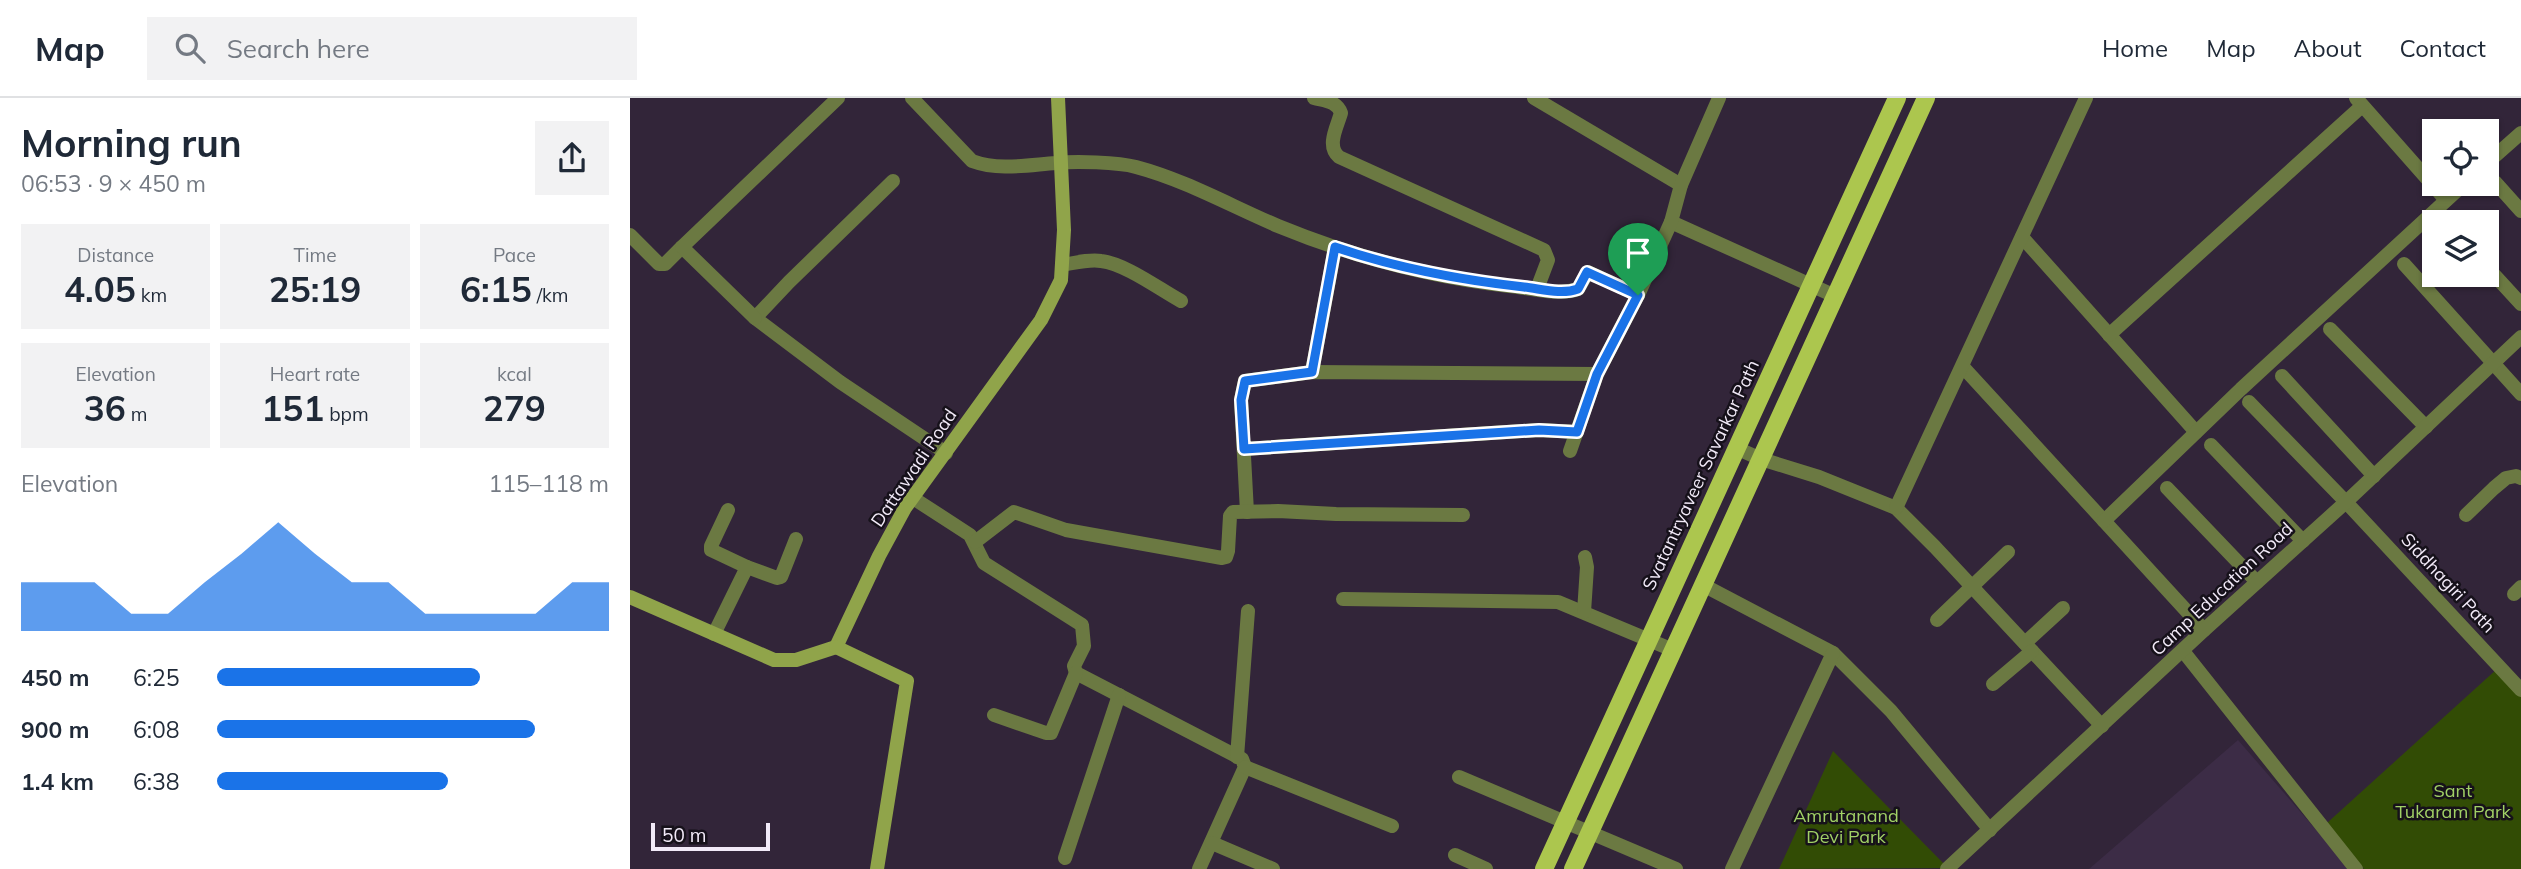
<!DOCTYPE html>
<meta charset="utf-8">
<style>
body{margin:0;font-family:Mulish,sans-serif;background:#f2f2f3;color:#1f2937;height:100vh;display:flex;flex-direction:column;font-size:26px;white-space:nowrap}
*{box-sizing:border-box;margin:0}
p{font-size:23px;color:#747a83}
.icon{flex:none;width:38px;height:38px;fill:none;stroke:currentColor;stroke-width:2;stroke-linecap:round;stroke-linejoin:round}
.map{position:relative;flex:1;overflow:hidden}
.drawer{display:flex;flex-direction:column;background:#fff;width:630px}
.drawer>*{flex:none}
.fabs{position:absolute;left:1792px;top:21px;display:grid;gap:14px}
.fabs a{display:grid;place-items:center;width:77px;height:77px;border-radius:0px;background:#fff;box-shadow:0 2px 5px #0004;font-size:35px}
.scale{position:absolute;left:21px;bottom:18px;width:119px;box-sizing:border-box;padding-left:7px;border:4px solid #f2eaf8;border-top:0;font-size:19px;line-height:24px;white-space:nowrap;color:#f2eaf8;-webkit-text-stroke:5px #16111a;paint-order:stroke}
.pin{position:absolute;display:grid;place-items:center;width:60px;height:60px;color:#fff;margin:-72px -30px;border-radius:50% 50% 50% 0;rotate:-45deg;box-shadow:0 0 7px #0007}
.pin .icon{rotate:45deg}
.round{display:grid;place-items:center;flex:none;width:74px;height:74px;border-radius:0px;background:#f2f2f3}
.summary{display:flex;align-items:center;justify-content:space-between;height:119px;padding:0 21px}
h1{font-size:38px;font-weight:700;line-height:52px}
.stats{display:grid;grid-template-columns:repeat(3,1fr);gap:10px;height:119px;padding:7px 21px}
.stats div{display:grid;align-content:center;border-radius:0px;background:#f2f2f3;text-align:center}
.stats b{font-size:35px;font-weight:700}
.stats small{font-size:19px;font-weight:400}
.stats p{font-size:19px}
.chart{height:196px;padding:14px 21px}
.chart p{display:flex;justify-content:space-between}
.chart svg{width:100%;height:126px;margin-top:7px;fill:#1a73e8;opacity:.7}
ul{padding:0 21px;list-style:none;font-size:23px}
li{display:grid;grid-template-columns:112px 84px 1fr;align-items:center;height:52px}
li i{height:18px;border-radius:9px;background:#1a73e8}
header{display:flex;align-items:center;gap:42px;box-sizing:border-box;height:98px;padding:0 35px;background:#fff;border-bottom:2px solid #e0e1e3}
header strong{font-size:33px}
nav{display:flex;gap:38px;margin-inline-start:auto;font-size:24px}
.search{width:490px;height:63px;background:#f2f2f3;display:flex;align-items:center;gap:18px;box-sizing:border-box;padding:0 24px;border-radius:0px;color:#747a83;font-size:26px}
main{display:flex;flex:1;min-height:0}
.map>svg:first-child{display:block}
.built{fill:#3c2c46}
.green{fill:#324c05}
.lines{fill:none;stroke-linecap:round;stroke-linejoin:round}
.street{stroke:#6b7942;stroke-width:14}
.secondary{stroke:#90a44a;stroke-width:14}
.primary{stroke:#acc64e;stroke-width:18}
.route-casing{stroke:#fff;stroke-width:14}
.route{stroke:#1a73e8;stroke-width:9}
.labels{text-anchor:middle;stroke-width:5;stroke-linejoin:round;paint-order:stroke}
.street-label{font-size:18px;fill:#f2eaf8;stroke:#16111a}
.park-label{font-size:18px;fill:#a1d166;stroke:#16111a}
</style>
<header>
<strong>Map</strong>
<div class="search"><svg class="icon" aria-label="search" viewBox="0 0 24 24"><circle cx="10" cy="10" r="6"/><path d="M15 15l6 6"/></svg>Search here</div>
<nav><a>Home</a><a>Map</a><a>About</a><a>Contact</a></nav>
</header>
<main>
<section class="drawer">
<div class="summary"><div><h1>Morning run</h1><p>06:53 · 9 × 450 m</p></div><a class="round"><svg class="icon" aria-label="share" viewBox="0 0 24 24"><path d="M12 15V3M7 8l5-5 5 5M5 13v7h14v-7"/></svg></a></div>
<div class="stats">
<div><p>Distance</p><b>4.05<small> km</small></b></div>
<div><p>Time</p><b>25:19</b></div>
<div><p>Pace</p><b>6:15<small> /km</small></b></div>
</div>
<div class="stats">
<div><p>Elevation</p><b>36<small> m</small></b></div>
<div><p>Heart rate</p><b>151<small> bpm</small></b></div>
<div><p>kcal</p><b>279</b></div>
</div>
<div class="chart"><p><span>Elevation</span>115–118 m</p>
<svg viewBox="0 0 160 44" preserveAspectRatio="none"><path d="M0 44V27L10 27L20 27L30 38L40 38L50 27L60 17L70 6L80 17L90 27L100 27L110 38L120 38L130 38L140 38L150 27L160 27V44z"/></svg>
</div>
<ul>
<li><b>450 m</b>6:25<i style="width:67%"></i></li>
<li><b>900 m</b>6:08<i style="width:81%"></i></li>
<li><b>1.4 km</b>6:38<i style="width:59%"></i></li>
</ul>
</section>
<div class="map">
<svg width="1891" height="771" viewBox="0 0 1891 771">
<rect width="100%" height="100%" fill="#322539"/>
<path class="built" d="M1608,642l112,129h-261z"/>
<g class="green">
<path d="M1867,571l24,26v174h-157l-37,-46z"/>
<path d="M1203,653l115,117 -169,1z"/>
</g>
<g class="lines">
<g class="street">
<path d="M282,0l60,63c27,10 56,4 84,2 19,-2 62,-1 80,4 49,13 95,39 142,59 73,30 152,51 231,60 21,2 48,10 69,3l10,-17 50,23"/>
<path d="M684,0c11,3 23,3 27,15 -4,14 -15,33 -2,44l205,93 4,10 -11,29"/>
<path d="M904,0l147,87"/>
<path d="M1726,0l90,102"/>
<path d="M1857,65l34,-30"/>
<path d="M263,83l-104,101 -34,36 85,64 106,71"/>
<path d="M1865,84l26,29"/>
<path d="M1041,124l164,74"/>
<path d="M0,137l29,29h6l17,-17"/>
<path d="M1392,139l174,195"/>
<path d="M1774,166l117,130"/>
<path d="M432,167c13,-2 26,-6 39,-4 25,3 58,28 80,40"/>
<path d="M1857,169l34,37"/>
<path d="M125,220l-73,-71 156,-149"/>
<path d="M1700,231l96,98"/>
<path d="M1479,237l253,-229"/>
<path d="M1333,269l241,263"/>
<path d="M682,274l23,-124"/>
<path d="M1652,278l92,100"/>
<path d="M1619,304l97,100 175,188"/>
<path d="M1581,347l92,96"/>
<path d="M1106,350l25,11 58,18 77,31 39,39 167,179"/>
<path d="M614,351l295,-19 38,2"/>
<path d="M940,353l27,-77 41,-79 33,-73 10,-37 38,-87"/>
<path d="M1537,390l90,94"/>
<path d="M283,400l57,37 14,28 98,62 2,21 -10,20 2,7 166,86 3,8 -46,102"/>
<path d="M1266,410l190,-410"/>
<path d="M617,414l-6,-112 4,-19 67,-9 285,2"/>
<path d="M1836,417l28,-27 12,-10 10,-2 5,2"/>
<path d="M1474,423l137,-132 223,-205"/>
<path d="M345,444l39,-30 52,18 156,28 4,-1 2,-6 2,-35 3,-4 45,-1 58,3 127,1"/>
<path d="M117,469l30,11 4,-1 15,-38"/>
<path d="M1073,487l130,68 58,58 99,119"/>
<path d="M1884,496l7,-7"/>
<path d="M713,501l215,3 115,48"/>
<path d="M954,514l3,-45 -2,-10"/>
<path d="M1307,522l71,-68"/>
<path d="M84,536l33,-67 -36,-17v-4l17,-36"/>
<path d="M1395,545l38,-35"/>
<path d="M1553,553l173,218"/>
<path d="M1363,586l39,-33"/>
<path d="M364,617l52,18h5l25,-60"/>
<path d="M607,659l11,-146"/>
<path d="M615,669l147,59"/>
<path d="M829,679l217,92"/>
<path d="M582,745l61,26"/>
<path d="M825,757l31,14"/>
<path d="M435,760l54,-163"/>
<path d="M1102,771l101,-216"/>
<path d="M1317,771l257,-239 142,-128 175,-165"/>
</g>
<g class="secondary">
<path d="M0,499l144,63h22l40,-13"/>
<path d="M206,549l43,-91 26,-48 136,-188 20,-40 3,-50 -6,-132"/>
<path d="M206,549l71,34 -30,188"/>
</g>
<g class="primary">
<path d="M914,771l353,-771"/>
<path d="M943,771l353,-771"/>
</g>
</g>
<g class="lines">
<g class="route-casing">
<path id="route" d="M705,149c61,21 126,33 189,40 18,2 37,8 54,2l9,-17 51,23 -41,79 -20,58 -38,-2 -295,19 -3,-49 4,-19 67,-9z"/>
</g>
<use href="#route" class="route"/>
</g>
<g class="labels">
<g class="street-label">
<text transform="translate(284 370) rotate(-56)" y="6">Dattawadi Road</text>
<text transform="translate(1071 377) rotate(-65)" y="6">Svatantryaveer Savarkar Path</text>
<text transform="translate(1818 485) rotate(47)" y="6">Siddhagiri Path</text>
<text transform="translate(1592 491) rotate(-43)" y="6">Camp Education Road</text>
</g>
<g class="park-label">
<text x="1823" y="699">Sant<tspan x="1823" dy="21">Tukaram Park</tspan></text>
<text x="1216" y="724">Amrutanand<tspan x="1216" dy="21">Devi Park</tspan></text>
</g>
</g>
</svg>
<div class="fabs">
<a><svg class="icon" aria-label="locate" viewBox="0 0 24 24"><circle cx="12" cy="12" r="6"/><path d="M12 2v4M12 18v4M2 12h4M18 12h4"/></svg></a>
<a><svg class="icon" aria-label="layers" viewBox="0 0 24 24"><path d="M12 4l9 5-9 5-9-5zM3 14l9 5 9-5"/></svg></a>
</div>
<div class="scale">50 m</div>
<div class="pin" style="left:1008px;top:197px;background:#1e9e55"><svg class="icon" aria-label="arrive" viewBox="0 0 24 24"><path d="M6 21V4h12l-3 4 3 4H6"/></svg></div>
</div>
</main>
